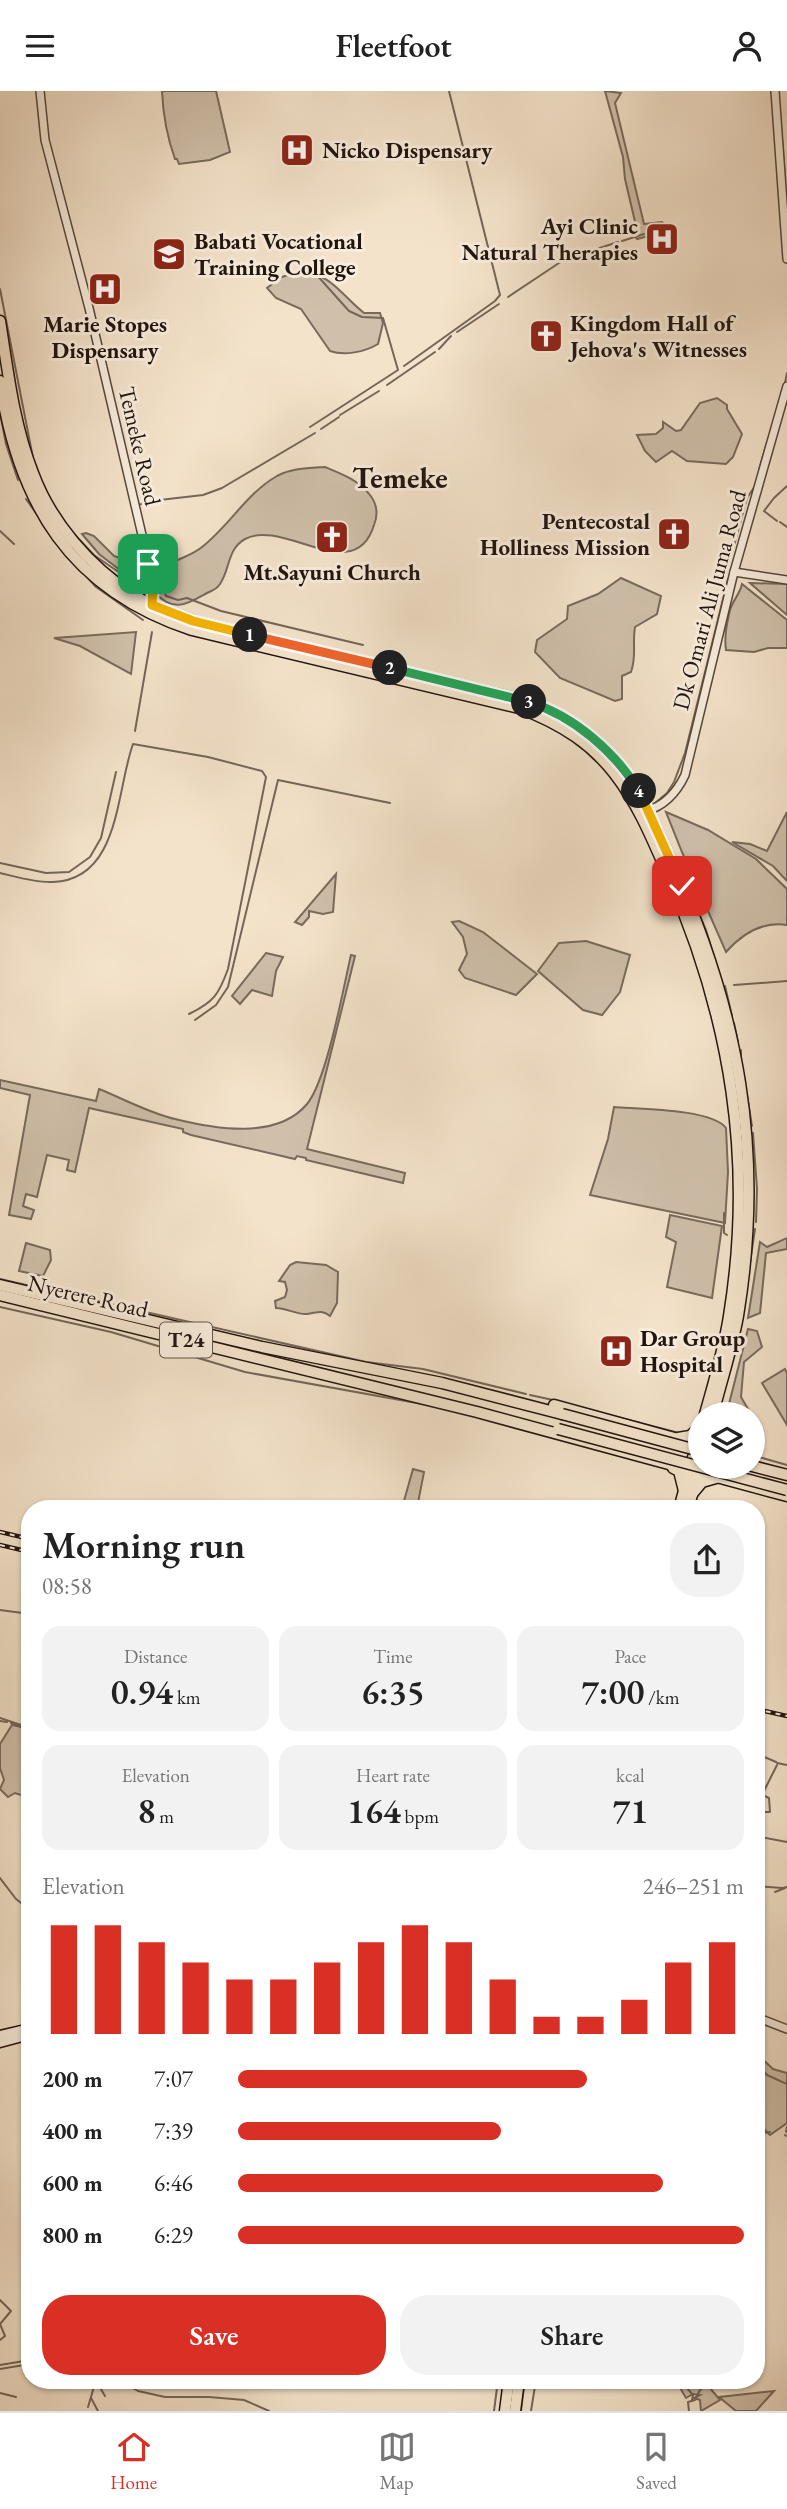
<!DOCTYPE html>
<meta charset="utf-8">
<style>
body{margin:0;font-family:"EB Garamond",serif;background:#f2f2f2;color:#222;height:100vh;display:flex;flex-direction:column;font-size:26px;white-space:nowrap}
*{box-sizing:border-box;margin:0}
p{font-size:23px;color:#767676}
.icon{flex:none;width:38px;height:38px;fill:none;stroke:currentColor;stroke-width:2;stroke-linecap:round;stroke-linejoin:round}
.map{position:relative;flex:1;overflow:hidden}
.drawer{position:absolute;left:21px;top:1409px;width:744px;height:889px;display:flex;flex-direction:column;background:#fff;border-radius:28px;box-shadow:0 2px 5px #0004}
.drawer>*{flex:none}
.fabs{position:absolute;left:688px;top:1311px;display:grid;gap:14px}
.fabs a{display:grid;place-items:center;width:77px;height:77px;border-radius:50%;background:#fff;box-shadow:0 2px 5px #0004;font-size:35px}
.pin{position:absolute;display:grid;place-items:center;width:60px;height:60px;color:#fff;margin:-30px;border-radius:14px;box-shadow:0 4px 10px #0006}
.km{position:absolute;width:35px;height:35px;margin:-18px;border-radius:50%;background:#222;color:#fff;font-size:19px;line-height:35px;text-align:center}
.round{display:grid;place-items:center;flex:none;width:74px;height:74px;border-radius:28px;background:#f2f2f2}
.headline{display:flex;align-items:center;justify-content:space-between;height:119px;padding:0 21px}
h1{font-size:38px;font-weight:600;line-height:52px}
.metrics{display:grid;grid-template-columns:repeat(3,1fr);gap:10px;height:119px;padding:7px 21px}
.metrics div{display:grid;align-content:center;border-radius:18px;background:#f2f2f2;text-align:center}
.metrics b{font-size:35px;font-weight:600}
.metrics small{font-size:19px;font-weight:400}
.metrics p{font-size:19px}
.chart{height:196px;padding:14px 21px}
.chart p{display:flex;justify-content:space-between}
.chart svg{width:100%;height:126px;margin-top:7px;stroke:#d93025;stroke-width:6}
.cta{display:flex;gap:14px;margin-top:auto;padding:14px 21px}
.cta a{flex:1;height:80px;border-radius:28px;background:#d93025;color:#fff;font-size:28px;font-weight:600;line-height:80px;text-align:center}
.cta a+a{background:#f2f2f2;color:#222}
ul{padding:0 21px;list-style:none;font-size:23px}
li{display:grid;grid-template-columns:112px 84px 1fr;align-items:center;height:52px}
li i{height:18px;border-radius:9px;background:#d93025}
header{display:flex;justify-content:space-between;align-items:center;height:91px;padding:0 21px;background:#fff;font-size:32px;font-weight:600}
.dock{display:flex;justify-content:space-around;align-items:center;height:98px;border-top:2px solid #e0e0e0;background:#fff;font-size:19px;color:#767676}
.dock a{display:grid;justify-items:center;gap:4px}
.dock .on{color:#d93025}
.map>svg:first-child{display:block}
.green{fill:#d0c0ab;stroke:#786a5d;stroke-width:2}
.lines{fill:none;stroke-linecap:round;stroke-linejoin:round}
.stream{stroke:#746659;stroke-width:2}
.tertiary-casing{stroke:#56483e;stroke-width:10}
.secondary-casing{stroke:#21140f;stroke-width:11}
.primary-casing{stroke:#21140f;stroke-width:13}
.trunk-casing{stroke:#21140f;stroke-width:13}
.tertiary{stroke:#f8eddd;stroke-width:7}
.secondary{stroke:#f8eddd;stroke-width:8}
.primary{stroke:#f4e3cb;stroke-width:10}
.trunk{stroke:#f4e3cb;stroke-width:10}
.rail-casing{stroke:#21140f;stroke-width:4.5}
.rail{stroke:#f8eddd;stroke-width:2;stroke-dasharray:5;stroke-linecap:butt}
.trunk-bridge-casing{stroke:#21140f;stroke-width:13;stroke-linecap:butt}
.trunk-bridge{stroke:#f4e3cb;stroke-width:10}
.split-1-casing{stroke:#fff;stroke-width:14}
.split-2-casing{stroke:#fff;stroke-width:14}
.split-3-casing{stroke:#fff;stroke-width:14}
.split-4-casing{stroke:#fff;stroke-width:14}
.split-5-casing{stroke:#fff;stroke-width:14}
.split-1{stroke:#f5b400;stroke-width:9}
.split-2{stroke:#f0652b;stroke-width:9}
.split-3{stroke:#22a559;stroke-width:9}
.split-4{stroke:#22a559;stroke-width:9}
.split-5{stroke:#f5b400;stroke-width:9}
.labels{text-anchor:middle;stroke-width:6;stroke-linejoin:round;paint-order:stroke}
.shield{fill:#f8eddd;stroke:#62554d;stroke-width:2}
.shield-label{font-size:21px;font-weight:bold;fill:#21140f}
.poi-label{font-size:23px;font-weight:bold;fill:#21140f;stroke:#f8eddd;text-anchor:start}
.street-label{font-size:23px;fill:#21140f;stroke:#f8eddd}
.district-label{font-size:30px;font-weight:bold;fill:#21140f;stroke:#f8eddd}
</style>
<header><svg class="icon" aria-label="menu" viewBox="0 0 24 24"><path d="M4 6h16M4 12h16M4 18h16"/></svg>Fleetfoot<svg class="icon" aria-label="person" viewBox="0 0 24 24"><circle cx="12" cy="8" r="4"/><path d="M4 21q1-7 8-7t8 7"/></svg></header>
<div class="map">
<svg width="787" height="2320" viewBox="0 0 787 2320">
<rect width="100%" height="100%" fill="#f4e3cb"/>
<filter id="stains"><feTurbulence type="fractalNoise" baseFrequency=".00286" numOctaves="4"/><feColorMatrix values="0 0 0 0 .2 0 0 0 0 .09 0 0 0 0 .02 0 0 0 .5 -.17"/></filter>
<radialGradient id="worn" r=".72"><stop offset=".6" stop-color="#630" stop-opacity="0"/><stop offset="1" stop-color="#630" stop-opacity=".3"/></radialGradient>
<g class="green">
<path d="M162,0h54l14,61 -20,8 -31,4 -2,-5h-2c-8,-22 -12,-45 -13,-68z"/>
<path d="M605,0l16,2 -6,10 29,121 18,-2 9,8 -34,9 -2,-3 2,-6 -12,-51 -2,-22z"/>
<path d="M301,180c32,4 40,24 63,42h16l3,10 -5,21c-13,8 -34,12 -48,7l-29,-42 -25,-11 -9,-10 15,-11z"/>
<path d="M717,307l10,7v4l15,25 -9,23 -7,7 -39,-3 -15,-10 -16,11 -11,-11 -8,-16 19,-1 7,-6v-6l13,9 5,-1 19,-27z"/>
<path d="M325,376c17,7 33,13 45,28 7,9 8,20 4,30 -19,63 -91,-7 -129,14 -18,10 -15,31 -25,45 -4,6 -7,6 -13,9 -20,11 -33,20 -52,0 0,-8 0,-14 5,-20 11,-14 29,-15 42,-26 27,-21 45,-54 75,-71 15,-8 31,-8 48,-9z"/>
<path d="M86,442l8,3 20,20 30,10 5,9 1,11 -4,4 -47,-36 -17,-20z"/>
<path d="M621,487l40,18 -4,18 -22,13c-3,18 2,28 -4,45l-9,4v23l-7,2 -55,-23 -25,-26 2,-12 30,-21 1,-13 30,-12z"/>
<path d="M750,492l37,1v31z"/>
<path d="M742,493l45,36v28h-19l-14,4 -28,-2c-2,-14 1,-27 4,-40 3,-10 10,-16 12,-26z"/>
<path d="M136,541l-5,42 -51,-28 -26,-8z"/>
<path d="M666,721l42,18 48,29 31,30v36c-25,-4 -45,9 -61,27l-44,-100z"/>
<path d="M787,721v69l-14,-15 -41,-24 18,2 17,7z"/>
<path d="M336,783l-3,38 -10,2 -14,-3v6l-7,8 -7,-3z"/>
<path d="M459,830l24,11 54,42 -21,21 -51,-17 -6,-8 8,-16 -4,-17 -11,-15z"/>
<path d="M586,850l44,14 -10,37 -18,23 -19,-5 -45,-39 21,-28z"/>
<path d="M266,862l17,4 -7,14 -4,25 -20,-6 -12,14 -8,-8z"/>
<path d="M351,864l4,1 -48,193 98,24 -2,10 -97,-23v-2l-9,-2 -2,3 -104,-24 -8,-3v-3l-94,-21 -14,64 -8,-2 2,-10 -22,-5 -10,42 -11,-3 -3,12 11,4 -3,9 -22,-4 21,-120 -30,-7v-8l96,21 3,-12c25,10 50,24 76,30 40,10 102,21 132,-15 20,-24 36,-115 44,-149z"/>
<path d="M614,1016c25,2 98,2 112,21l2,44 -3,51 -135,-28 18,-56z"/>
<path d="M670,1124l52,11 -10,72 -45,-11 9,-45 -10,-5z"/>
<path d="M787,1147v11l-21,4 -6,60 -12,5 12,-76 7,5z"/>
<path d="M26,1152l24,7 1,10 -8,16 -24,-5z"/>
<path d="M296,1171l30,3 12,7 -1,31 -7,13c-9,-7 -13,-3 -23,-2 -9,1 -21,-6 -31,-6l-1,-7 10,-4 2,-7 -2,-8 -6,-1 11,-16z"/>
<path d="M748,1238l9,2 5,16 -18,15 -3,35 10,17h-13l-5,-8 -4,-2z"/>
<path d="M785,1278l2,4v52l-25,-42z"/>
<path d="M413,1378l11,3 -7,36h-15z"/>
<path d="M12,1634l18,4v67l-3,1 -12,-4 -7,4 -8,-8 4,-9 -4,-12v-24z"/>
<path d="M756,1962l17,16 14,4v50l-17,12 -14,-14z"/>
<path d="M693,2289l2,4v-4h4l6,8h5l10,12 -19,11 -1,-11 -6,-2 6,-3 -7,-1 -7,4 -10,-17z"/>
<path d="M774,2300l-18,20h-20l-17,-14z"/>
</g>
<g class="lines">
<g class="stream">
<path d="M780,21l5,67"/>
<path d="M785,94l2,16"/>
<path d="M622,150l22,-7"/>
<path d="M569,167l49,-16"/>
<path d="M302,182l12,-1 35,39 13,6 21,1 15,52 -88,57"/>
<path d="M0,198l33,169"/>
<path d="M508,206l54,-36"/>
<path d="M457,241l42,-28"/>
<path d="M439,258l12,-13"/>
<path d="M404,275l91,-65 5,-6 -51,-204"/>
<path d="M785,292l2,-10"/>
<path d="M387,294l48,-33"/>
<path d="M0,322l6,31 12,36"/>
<path d="M340,324l39,-24"/>
<path d="M321,338l18,-12"/>
<path d="M759,379l8,-28"/>
<path d="M41,389l11,23"/>
<path d="M26,408l17,24"/>
<path d="M138,414l13,-4 52,-6 19,-7 93,-55"/>
<path d="M777,430l-13,-10 10,-13 13,-12"/>
<path d="M780,431l7,5"/>
<path d="M0,440l14,13"/>
<path d="M73,442l21,22 52,36"/>
<path d="M149,458l17,47 12,4 9,-2 34,13 142,34"/>
<path d="M726,483l21,-76 8,-12"/>
<path d="M86,485l10,11 47,33"/>
<path d="M140,495l11,-5"/>
<path d="M173,516l26,10 64,16"/>
<path d="M336,560l203,47 21,12"/>
<path d="M576,630l13,8"/>
<path d="M135,640l17,-99"/>
<path d="M607,653l25,27 7,15"/>
<path d="M654,713l13,-11 7,-11 11,-29 43,-174"/>
<path d="M0,772l46,10 23,-1 21,-15 11,-19 15,-66"/>
<path d="M0,782c17,4 36,10 53,9 67,-2 63,-91 80,-138l75,13 54,14 4,6 -38,192c-9,25 -14,33 -39,45"/>
<path d="M698,821l8,18 14,46"/>
<path d="M734,894l53,-4"/>
<path d="M725,895l7,30"/>
<path d="M195,929l21,-15 12,-18 50,-207 112,23"/>
<path d="M734,932l4,19"/>
<path d="M741,959v9"/>
<path d="M747,1004l5,31"/>
<path d="M753,1042l4,56 -1,33"/>
<path d="M724,1122v20l3,2"/>
<path d="M0,1188l366,83 57,7 103,25"/>
<path d="M745,1206l10,-68"/>
<path d="M0,1216l111,25 134,40 183,33"/>
<path d="M530,1304l23,5"/>
<path d="M582,1317l97,25"/>
<path d="M752,1364l35,10"/>
<path d="M0,1519l30,4"/>
<path d="M0,1627l30,10"/>
<path d="M0,1630l7,1"/>
<path d="M11,1632l19,6"/>
<path d="M756,1663l3,1"/>
<path d="M762,1665l14,6"/>
<path d="M777,1672l10,2"/>
<path d="M756,1721h14l-1,-14 -7,-3 15,-30"/>
<path d="M756,1745l31,6"/>
<path d="M0,1787l16,21 14,11"/>
<path d="M756,1795l26,2"/>
<path d="M783,1797l4,-1"/>
<path d="M775,1801l10,-4"/>
<path d="M756,1972l11,12 20,9"/>
<path d="M756,2034l8,8 6,-1"/>
<path d="M786,2041l1,-5"/>
<path d="M785,2044l2,1"/>
<path d="M0,2209l11,11 -11,13 5,12 -5,4"/>
<path d="M0,2274l30,-5"/>
<path d="M0,2278l30,-5"/>
<path d="M99,2289l23,2 16,9 27,6h44l35,3 25,11"/>
<path d="M680,2289l13,15 -1,5"/>
<path d="M95,2293l4,2 6,10"/>
<path d="M0,2302l16,4"/>
<path d="M91,2307l7,13"/>
<path d="M88,2316l8,-27"/>
<path d="M494,2320l4,-31"/>
<path d="M521,2320l3,-24"/>
<path d="M531,2320l5,-31"/>
<path d="M689,2320l-1,-9 7,-2 5,-10 15,-10"/>
</g>
<g class="tertiary-casing">
<g id="tertiary">
<path d="M40,0l5,49 44,168 64,274 -1,25"/>
<path d="M775,0l12,168"/>
<path d="M734,481l53,8"/>
<path d="M646,720c18,-5 31,-19 39,-36l49,-203 53,-186"/>
<path d="M756,1926l31,12"/>
</g>
</g>
<g class="secondary-casing">
<g id="secondary">
<path d="M0,1944l30,-7"/>
<path d="M0,1952l30,-8"/>
</g>
</g>
<g class="primary-casing">
<g id="primary">
<path d="M0,230c8,51 14,104 33,152 18,49 57,94 101,122 18,12 39,19 59,26l347,85c78,34 99,84 132,157 67,150 93,289 66,453 -6,33 -17,66 -25,98"/>
<path d="M0,290c18,122 70,209 192,249l327,78c91,34 113,84 149,167 63,143 86,287 61,441 -5,33 -15,66 -24,98"/>
<path d="M679,1418l21,-77"/>
<path d="M688,1418l12,-43"/>
<path d="M505,2320l4,-31"/>
<path d="M515,2320l4,-31"/>
</g>
</g>
<g class="trunk-casing">
<g id="trunk">
<path d="M0,1194l262,62 180,36 120,31"/>
<path d="M0,1204l477,117 310,84"/>
<path d="M554,1314l146,40"/>
<path d="M678,1347l12,-2 10,-9"/>
<path d="M752,1375l35,9"/>
<path d="M673,1377l6,3 5,20"/>
<path d="M692,1403l10,-12 14,-4"/>
</g>
</g>
<use href="#tertiary" class="tertiary"/>
<use href="#secondary" class="secondary"/>
<use href="#primary" class="primary"/>
<use href="#trunk" class="trunk"/>
<g class="rail-casing">
<g id="rail">
<path d="M0,1441l30,7"/>
<path d="M0,1454l30,7"/>
<path d="M756,1618l31,7"/>
</g>
</g>
<use href="#rail" class="rail"/>
<g class="trunk-bridge-casing">
<g id="trunk-bridge">
<path d="M562,1323l138,37"/>
<path d="M558,1338l229,61"/>
</g>
</g>
<use href="#trunk-bridge" class="trunk-bridge"/>
</g>
<g class="lines">
<g class="split-1-casing">
<path id="split-1" d="M148,473l5,23 -1,18 41,16 57,14"/>
</g>
<g class="split-2-casing">
<path id="split-2" d="M250,544l140,33"/>
</g>
<g class="split-3-casing">
<path id="split-3" d="M390,577l139,34"/>
</g>
<g class="split-4-casing">
<path id="split-4" d="M529,611c45,14 86,50 110,89"/>
</g>
<g class="split-5-casing">
<path id="split-5" d="M639,700l43,95"/>
</g>
<use href="#split-1" class="split-1"/>
<use href="#split-2" class="split-2"/>
<use href="#split-3" class="split-3"/>
<use href="#split-4" class="split-4"/>
<use href="#split-5" class="split-5"/>
</g>
<defs>
<g id="hospital-square" transform="scale(1.75)"><rect x="-9" y="-9" width="18" height="18" rx="4" fill="#8f2418" stroke="#f8eddd"/><path d="M-5-5h3v3.5h4V-5h3V5h-3V1.5h-4V5h-3Z" fill="#fff"/></g>
<g id="university-square" transform="scale(1.75)"><rect x="-9" y="-9" width="18" height="18" rx="4" fill="#8f2418" stroke="#f8eddd"/><path d="M0-5L7-2L0 1L-7-2ZM-4 1L0 2.5L4 1V4Q0 6-4 4Z" fill="#fff"/></g>
<g id="church-square" transform="scale(1.75)"><rect x="-9" y="-9" width="18" height="18" rx="4" fill="#8f2418" stroke="#f8eddd"/><path d="M-1.2-6h2.4v3.5h3.3v2.4h-3.3V6h-2.4V-.1h-3.3v-2.4h3.3Z" fill="#fff"/></g>
</defs>
<g fill-rule="evenodd">
<use href="#hospital-square" x="297" y="59"/>
<use href="#hospital-square" x="662" y="148"/>
<use href="#university-square" x="169" y="163"/>
<use href="#hospital-square" x="105" y="198"/>
<use href="#church-square" x="546" y="245"/>
<use href="#church-square" x="674" y="443"/>
<use href="#church-square" x="332" y="446"/>
<use href="#hospital-square" x="616" y="1260"/>
</g>
<g class="labels">
<rect class="shield" x="160" y="1231.5" width="52" height="35" rx="5"/>
<g class="shield-label">
<text x="186" y="1256">T24</text>
</g>
<g class="poi-label">
<text x="322" y="67">Nicko Dispensary</text>
<text x="638" y="143" text-anchor="end">Ayi Clinic<tspan x="638" dy="26">Natural Therapies</tspan></text>
<text x="194" y="158">Babati Vocational<tspan x="194" dy="26">Training College</tspan></text>
<text x="570" y="240">Kingdom Hall of<tspan x="570" dy="26">Jehova's Witnesses</tspan></text>
<text x="105" y="241" text-anchor="middle">Marie Stopes<tspan x="105" dy="26">Dispensary</tspan></text>
<text x="650" y="438" text-anchor="end">Pentecostal<tspan x="650" dy="26">Holliness Mission</tspan></text>
<text x="332" y="489" text-anchor="middle">Mt.Sayuni Church</text>
<text x="640" y="1255">Dar Group<tspan x="640" dy="26">Hospital</tspan></text>
</g>
<g class="street-label">
<text transform="translate(140 355) rotate(77)" y="8">Temeke Road</text>
<text transform="translate(709 509) rotate(-75)" y="8">Dk Omari Ali Juma Road</text>
<text transform="translate(88 1205) rotate(13)" y="8">Nyerere Road</text>
</g>
<g class="district-label">
<text x="400" y="397">Temeke</text>
</g>
</g>
<rect width="100%" height="100%" filter="url(#stains)"/>
<rect width="100%" height="100%" fill="url(#worn)"/>
</svg>
<div class="fabs">
<a><svg class="icon" aria-label="layers" viewBox="0 0 24 24"><path d="M12 4l9 5-9 5-9-5zM3 14l9 5 9-5"/></svg></a>
</div>
<div class="pin" style="left:148px;top:473px;background:#1e9e55"><svg class="icon" aria-label="arrive" viewBox="0 0 24 24"><path d="M6 21V4h12l-3 4 3 4H6"/></svg></div>
<div class="pin" style="left:682px;top:795px;background:#d93025"><svg class="icon" aria-label="check" viewBox="0 0 24 24"><path d="M5 12l5 5 9-10"/></svg></div>
<b class="km" style="left:250px;top:544px">1</b>
<b class="km" style="left:390px;top:577px">2</b>
<b class="km" style="left:529px;top:611px">3</b>
<b class="km" style="left:639px;top:700px">4</b>
<section class="drawer">
<div class="headline"><div><h1>Morning run</h1><p>08:58</p></div><a class="round"><svg class="icon" aria-label="share" viewBox="0 0 24 24"><path d="M12 15V3M7 8l5-5 5 5M5 13v7h14v-7"/></svg></a></div>
<div class="metrics">
<div><p>Distance</p><b>0.94<small> km</small></b></div>
<div><p>Time</p><b>6:35</b></div>
<div><p>Pace</p><b>7:00<small> /km</small></b></div>
</div>
<div class="metrics">
<div><p>Elevation</p><b>8<small> m</small></b></div>
<div><p>Heart rate</p><b>164<small> bpm</small></b></div>
<div><p>kcal</p><b>71</b></div>
</div>
<div class="chart"><p><span>Elevation</span>246–251 m</p>
<svg viewBox="0 0 160 44" preserveAspectRatio="none"><path d="M5 44V6M15 44V6M25 44V12M35 44V19M45 44V25M55 44V25M65 44V19M75 44V12M85 44V6M95 44V12M105 44V25M115 44V38M125 44V38M135 44V32M145 44V19M155 44V12"/></svg>
</div>
<ul>
<li><b>200 m</b>7:07<i style="width:69%"></i></li>
<li><b>400 m</b>7:39<i style="width:52%"></i></li>
<li><b>600 m</b>6:46<i style="width:84%"></i></li>
<li><b>800 m</b>6:29<i style="width:100%"></i></li>
</ul>
<div class="cta"><a>Save</a><a>Share</a></div>
</section>
</div>
<nav class="dock">
<a class="on"><svg class="icon" aria-label="home" viewBox="0 0 24 24"><path d="M3 11l9-7 9 7M6 9v11h12V9"/></svg>Home</a>
<a><svg class="icon" aria-label="map" viewBox="0 0 24 24"><path d="M3 6l6-2 6 2 6-2v14l-6 2-6-2-6 2zM9 4v14M15 6v14"/></svg>Map</a>
<a><svg class="icon" aria-label="saved" viewBox="0 0 24 24"><path d="M7 4h10v16l-5-4-5 4z"/></svg>Saved</a>
</nav>
